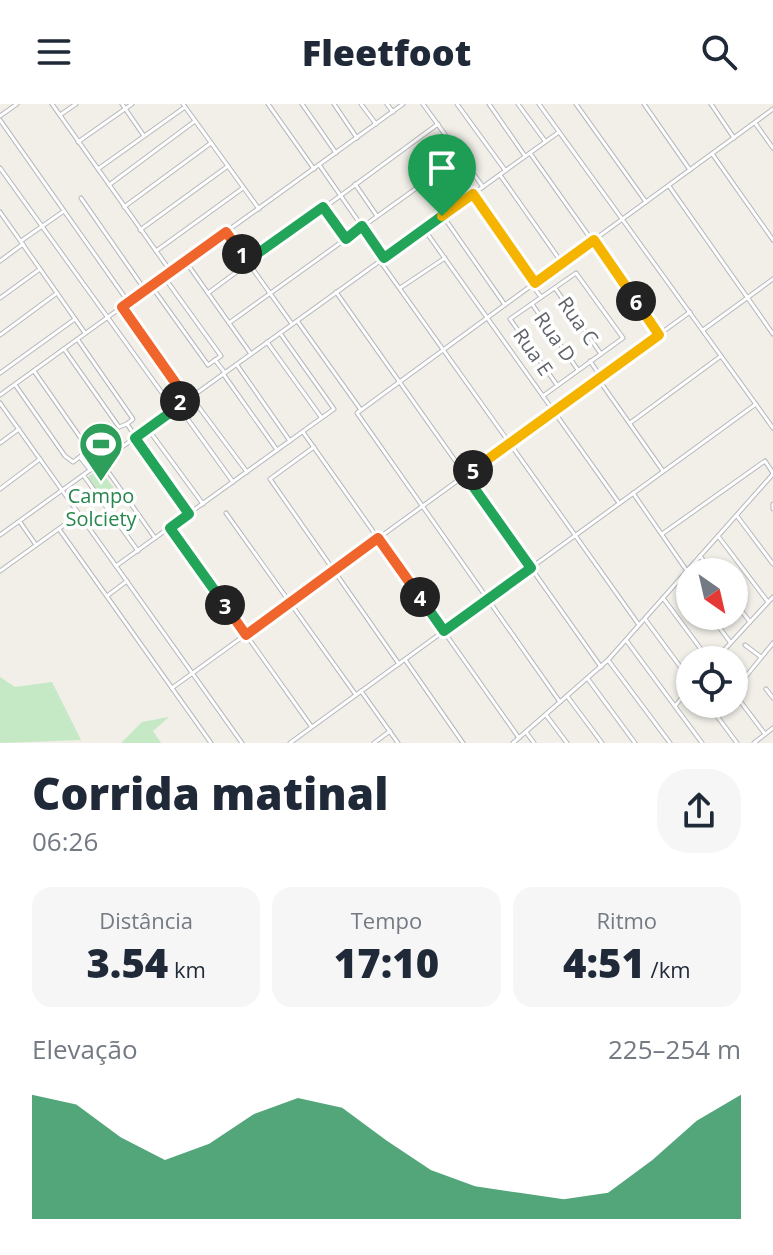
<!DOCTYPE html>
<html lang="pt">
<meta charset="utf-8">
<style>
body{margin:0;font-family:"Open Sans",sans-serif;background:#f6f6f7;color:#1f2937;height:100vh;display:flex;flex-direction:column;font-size:30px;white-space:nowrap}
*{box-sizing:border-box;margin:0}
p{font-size:26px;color:#747a83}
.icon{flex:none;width:44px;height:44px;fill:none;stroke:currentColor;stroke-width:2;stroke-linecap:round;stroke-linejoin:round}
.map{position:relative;height:639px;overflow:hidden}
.sheet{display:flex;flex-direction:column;background:#fff;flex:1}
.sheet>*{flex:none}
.needle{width:52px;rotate:146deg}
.fabs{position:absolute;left:676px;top:454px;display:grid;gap:16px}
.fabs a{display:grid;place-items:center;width:72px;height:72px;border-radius:50%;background:#fff;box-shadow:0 2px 6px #0004;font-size:40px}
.pin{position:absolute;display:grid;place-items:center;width:68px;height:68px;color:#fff;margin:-82px -34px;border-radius:50% 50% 50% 0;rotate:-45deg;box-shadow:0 0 8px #0007}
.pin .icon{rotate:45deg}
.km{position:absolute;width:40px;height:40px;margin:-20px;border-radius:50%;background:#222;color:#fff;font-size:22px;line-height:40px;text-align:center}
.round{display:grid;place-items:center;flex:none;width:84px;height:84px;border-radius:32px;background:#f6f6f7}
.headline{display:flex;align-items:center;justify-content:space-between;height:136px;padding:0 32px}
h1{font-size:44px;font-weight:800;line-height:60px}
.figures{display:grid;grid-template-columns:repeat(3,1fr);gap:12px;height:136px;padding:8px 32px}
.figures div{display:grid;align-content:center;border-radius:20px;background:#f6f6f7;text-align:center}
.figures b{font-size:40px;font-weight:800}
.figures small{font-size:22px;font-weight:400}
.figures p{font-size:22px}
.chart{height:224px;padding:16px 32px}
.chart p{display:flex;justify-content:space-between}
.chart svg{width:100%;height:144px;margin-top:8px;fill:#0b8043;opacity:.7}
header{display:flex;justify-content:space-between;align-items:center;height:104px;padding:0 32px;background:#fff;font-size:36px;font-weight:800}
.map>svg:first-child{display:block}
.green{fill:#c5e8c5}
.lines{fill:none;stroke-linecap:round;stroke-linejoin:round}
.street-casing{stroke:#b5b8bc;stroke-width:5}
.street{stroke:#fff;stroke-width:3}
.split-1-casing{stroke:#fff;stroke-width:16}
.split-2-casing{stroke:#fff;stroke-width:16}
.split-3-casing{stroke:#fff;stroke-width:16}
.split-4-casing{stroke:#fff;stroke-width:16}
.split-5-casing{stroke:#fff;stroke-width:16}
.split-6-casing{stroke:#fff;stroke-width:16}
.split-7-casing{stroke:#fff;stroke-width:16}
.split-1{stroke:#22a559;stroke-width:10}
.split-2{stroke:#f0652b;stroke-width:10}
.split-3{stroke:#22a559;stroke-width:10}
.split-4{stroke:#f0652b;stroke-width:10}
.split-5{stroke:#22a559;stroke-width:10}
.split-6{stroke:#f5b400;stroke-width:10}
.split-7{stroke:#f5b400;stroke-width:10}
.labels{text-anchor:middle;stroke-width:7;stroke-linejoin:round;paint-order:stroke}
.street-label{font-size:20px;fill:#5f6368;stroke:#fff}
.leisure-label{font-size:20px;fill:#27864d;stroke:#fff}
</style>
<header><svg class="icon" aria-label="menu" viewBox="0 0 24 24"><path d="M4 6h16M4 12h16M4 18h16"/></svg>Fleetfoot<svg class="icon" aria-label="search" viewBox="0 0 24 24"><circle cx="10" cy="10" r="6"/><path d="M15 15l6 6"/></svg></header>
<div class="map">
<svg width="773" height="639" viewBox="0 0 773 639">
<rect width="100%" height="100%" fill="#f1efe8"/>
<g class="green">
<path d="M99,365l25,32 -14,10 -22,-34z"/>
<path d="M0,573l15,10 37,-5 29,58 -81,3z"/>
<path d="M169,613l-16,14 8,12h-40l21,-21z"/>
</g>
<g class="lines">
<g class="street-casing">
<g id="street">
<path d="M52,0l119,168"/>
<path d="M122,0l22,32"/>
<path d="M183,0l76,105"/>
<path d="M268,0l46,65"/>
<path d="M302,0l34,49"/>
<path d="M334,0l23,34"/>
<path d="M361,0l15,20"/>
<path d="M387,0l6,8"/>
<path d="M423,0l60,83"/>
<path d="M457,0l48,66"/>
<path d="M489,0l36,52"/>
<path d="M518,0l27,37"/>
<path d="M539,0l234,324"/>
<path d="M576,0l70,98"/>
<path d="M644,0l46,66"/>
<path d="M711,0l23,34"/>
<path d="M60,11l16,-11"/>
<path d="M0,12l17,-12"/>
<path d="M0,16l129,183"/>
<path d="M755,19l18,25"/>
<path d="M78,38l54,-38"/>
<path d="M530,49l129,182"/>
<path d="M713,51l60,85"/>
<path d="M320,62l64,92"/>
<path d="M0,64l165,229 14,-9 -57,-80"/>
<path d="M98,65l87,-62"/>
<path d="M500,71l62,88"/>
<path d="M355,80l22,32"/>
<path d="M109,81l86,-64"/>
<path d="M669,82l104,148"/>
<path d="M473,90l62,89"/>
<path d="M81,94l64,92"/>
<path d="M124,103l87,-64"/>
<path d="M323,103l23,32"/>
<path d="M0,108l85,121"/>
<path d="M443,112l62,89"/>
<path d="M424,125l195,274"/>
<path d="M140,126l88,-64"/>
<path d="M227,129l65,91"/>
<path d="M21,137l43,-30"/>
<path d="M156,147l87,-63"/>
<path d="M0,157l23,-17"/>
<path d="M380,157l259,364"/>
<path d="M186,158l65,92"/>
<path d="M164,173l57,79 -6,4"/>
<path d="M532,181l9,12"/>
<path d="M152,183l56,78 7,-5"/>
<path d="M400,184l45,-30"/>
<path d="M555,184l46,66"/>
<path d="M336,188l265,375"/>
<path d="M208,189l230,-169"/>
<path d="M0,194l40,-29"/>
<path d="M532,200l46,66"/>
<path d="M298,218l63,88"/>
<path d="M229,219l232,-167"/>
<path d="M703,226l70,-51"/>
<path d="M0,231l57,-42"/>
<path d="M78,236l55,79 -6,5"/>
<path d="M267,238l54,75"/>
<path d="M64,245l55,78 8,-3"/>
<path d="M215,256l10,13"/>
<path d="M590,257l11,16"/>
<path d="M237,261l53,76"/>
<path d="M0,269l75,-54"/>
<path d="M224,271l53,75"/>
<path d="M599,276l64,91"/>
<path d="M16,282l49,70 8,6 16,-12 -55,-79"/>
<path d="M173,287l9,13"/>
<path d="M0,291l403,-291"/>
<path d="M543,292l80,-58 -47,-65 -66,46 47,66"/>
<path d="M192,294l55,74"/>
<path d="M0,299l242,340"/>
<path d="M179,303l54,75"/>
<path d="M630,319l91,-67"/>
<path d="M127,320l61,89"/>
<path d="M148,325l55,75"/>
<path d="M303,328l216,306"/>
<path d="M0,339l19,-14"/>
<path d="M314,343l-44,32 129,185"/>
<path d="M80,353l10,13"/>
<path d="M102,359l53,75"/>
<path d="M84,372l54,75"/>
<path d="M0,385l40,-30"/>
<path d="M633,389l54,78"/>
<path d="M773,400v5"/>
<path d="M226,409l130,182"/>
<path d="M737,412l36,48"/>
<path d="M20,418l16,23"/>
<path d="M170,424l141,198"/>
<path d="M59,425l152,214"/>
<path d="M662,430l103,-73 8,12"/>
<path d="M0,431l559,-403"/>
<path d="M718,432l50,66"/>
<path d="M700,452l12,16"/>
<path d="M116,462l218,-157 -54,-76"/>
<path d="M0,467l78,-56"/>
<path d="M682,473l8,11"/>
<path d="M107,492l20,-15"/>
<path d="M663,494l46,62"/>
<path d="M734,497l16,21"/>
<path d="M711,512l19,26"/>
<path d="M645,515l45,61"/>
<path d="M626,536l76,103"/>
<path d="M745,541l16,12"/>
<path d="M608,556l62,83"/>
<path d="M715,556l58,-63"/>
<path d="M406,557l57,82"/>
<path d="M588,575l47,64"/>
<path d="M743,576l30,-37"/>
<path d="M172,584l518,-376"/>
<path d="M766,585l7,9"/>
<path d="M361,587l37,52"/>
<path d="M734,589l31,41"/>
<path d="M567,592l35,47"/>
<path d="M560,598l-203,-289 416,-304"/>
<path d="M708,600l29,39"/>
<path d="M675,602l15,-18"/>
<path d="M546,611l21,28"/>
<path d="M526,628l8,11"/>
<path d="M290,639l466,-339"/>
<path d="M374,639l16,-12"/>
<path d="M513,639l95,-83 165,-186"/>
<path d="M754,639l19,-15"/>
</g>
</g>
<use href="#street" class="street"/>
</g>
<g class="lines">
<g class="split-1-casing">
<path id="split-1" d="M242,150l5,7 76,-54 23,32 16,-13 22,32 58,-42"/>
</g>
<g class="split-2-casing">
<path id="split-2" d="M180,297l-7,-10 6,-3 -57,-81 104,-75 16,22"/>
</g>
<g class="split-3-casing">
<path id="split-3" d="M180,297l2,3 -47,34 54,76 -19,14 55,77"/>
</g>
<g class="split-4-casing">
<path id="split-4" d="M225,501l21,30 132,-97 42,59"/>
</g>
<g class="split-5-casing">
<path id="split-5" d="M420,493l24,34 87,-63 -66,-93 8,-5"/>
</g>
<g class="split-6-casing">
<path id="split-6" d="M473,366l186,-135 -23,-34"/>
</g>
<g class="split-7-casing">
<path id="split-7" d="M442,112l31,-22 62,89 59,-43 42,61"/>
</g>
<use href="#split-1" class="split-1"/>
<use href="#split-2" class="split-2"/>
<use href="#split-3" class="split-3"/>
<use href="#split-4" class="split-4"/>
<use href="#split-5" class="split-5"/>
<use href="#split-6" class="split-6"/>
<use href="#split-7" class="split-7"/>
</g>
<defs>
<g id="stadium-pin" transform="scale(2.3)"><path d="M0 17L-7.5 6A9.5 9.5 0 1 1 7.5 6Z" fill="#2e9e5b" stroke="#fff"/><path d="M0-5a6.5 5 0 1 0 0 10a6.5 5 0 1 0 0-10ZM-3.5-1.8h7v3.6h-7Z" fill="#fff"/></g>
</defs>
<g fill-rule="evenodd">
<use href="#stadium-pin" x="101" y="340"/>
</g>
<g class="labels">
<g class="street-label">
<text transform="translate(578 217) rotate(55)" y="7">Rua C</text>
<text transform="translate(555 233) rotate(55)" y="7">Rua D</text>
<text transform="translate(533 248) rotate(55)" y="7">Rua E</text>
</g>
<g class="leisure-label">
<text x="101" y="399">Campo<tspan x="101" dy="23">Solciety</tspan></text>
</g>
</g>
</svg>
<div class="fabs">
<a><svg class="needle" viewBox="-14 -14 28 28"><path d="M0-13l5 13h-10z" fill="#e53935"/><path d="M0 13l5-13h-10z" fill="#747a83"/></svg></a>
<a><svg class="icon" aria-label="locate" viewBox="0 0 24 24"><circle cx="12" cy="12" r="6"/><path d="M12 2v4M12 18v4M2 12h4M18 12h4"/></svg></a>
</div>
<div class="pin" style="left:442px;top:112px;background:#1e9e55"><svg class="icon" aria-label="arrive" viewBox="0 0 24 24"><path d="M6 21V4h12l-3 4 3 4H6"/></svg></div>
<b class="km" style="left:242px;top:150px">1</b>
<b class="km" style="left:180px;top:297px">2</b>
<b class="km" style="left:225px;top:501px">3</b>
<b class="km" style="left:420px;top:493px">4</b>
<b class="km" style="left:473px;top:366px">5</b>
<b class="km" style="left:636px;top:197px">6</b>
</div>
<section class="sheet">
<div class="headline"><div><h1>Corrida matinal</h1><p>06:26</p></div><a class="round"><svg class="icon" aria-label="share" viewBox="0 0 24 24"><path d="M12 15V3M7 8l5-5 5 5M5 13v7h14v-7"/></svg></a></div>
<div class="figures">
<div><p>Distância</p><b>3.54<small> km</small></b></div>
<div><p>Tempo</p><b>17:10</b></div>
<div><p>Ritmo</p><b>4:51<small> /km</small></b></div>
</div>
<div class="chart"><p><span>Elevação</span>225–254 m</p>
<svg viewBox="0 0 160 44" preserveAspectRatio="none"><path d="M0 44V6L10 9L20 19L30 26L40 21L50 12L60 7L70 10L80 20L90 29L100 34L110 36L120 38L130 36L140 26L150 14L160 6V44z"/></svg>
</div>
</section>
